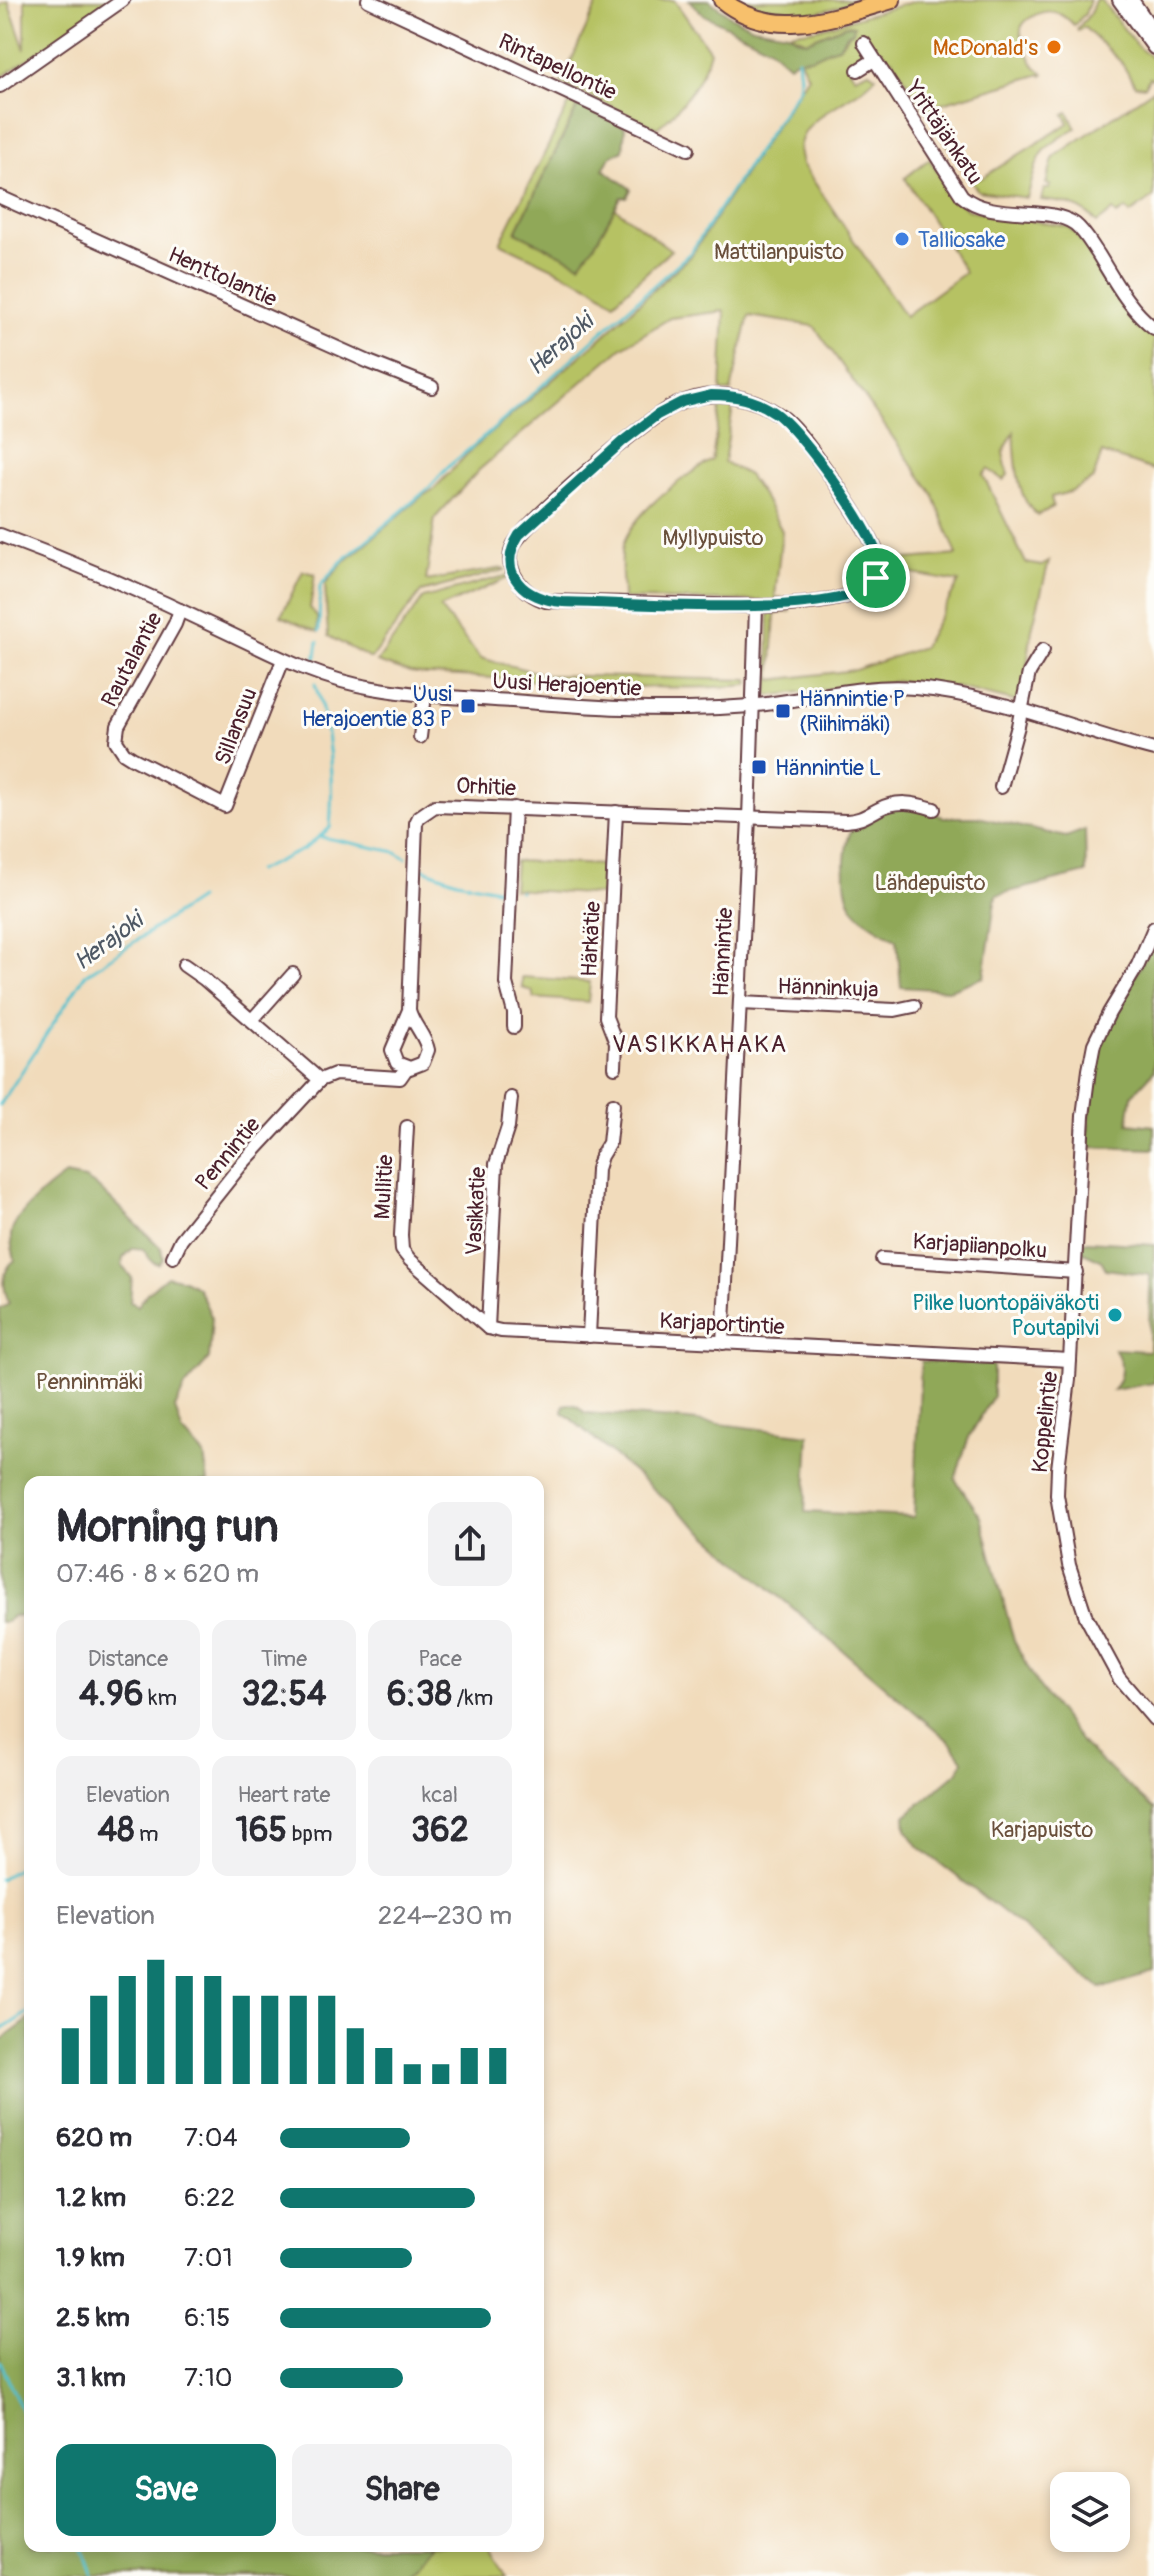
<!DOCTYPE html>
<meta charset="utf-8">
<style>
body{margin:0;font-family:Pangolin,sans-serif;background:#f2f2f3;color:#2b2b33;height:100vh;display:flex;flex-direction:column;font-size:30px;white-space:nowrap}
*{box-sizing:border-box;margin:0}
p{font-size:26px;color:#7c7c81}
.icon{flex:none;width:44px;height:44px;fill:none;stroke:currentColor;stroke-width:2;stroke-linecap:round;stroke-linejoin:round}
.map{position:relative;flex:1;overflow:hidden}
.panel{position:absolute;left:24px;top:1476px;width:520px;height:1076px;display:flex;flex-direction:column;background:#fff;border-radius:16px;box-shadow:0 4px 12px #0003}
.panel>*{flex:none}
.buttons{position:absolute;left:1050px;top:2472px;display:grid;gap:16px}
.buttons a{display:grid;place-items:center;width:80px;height:80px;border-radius:16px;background:#fff;box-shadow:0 4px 12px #0003;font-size:40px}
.pin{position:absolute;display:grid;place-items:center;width:68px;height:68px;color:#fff;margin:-34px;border:4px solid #fff;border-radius:50%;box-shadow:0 2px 8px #0007}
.round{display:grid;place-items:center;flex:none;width:84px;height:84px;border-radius:16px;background:#f2f2f3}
.headline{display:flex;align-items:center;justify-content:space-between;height:136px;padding:0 32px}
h1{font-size:44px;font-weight:700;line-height:60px}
.figures{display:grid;grid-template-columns:repeat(3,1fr);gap:12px;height:136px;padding:8px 32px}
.figures div{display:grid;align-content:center;border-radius:16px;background:#f2f2f3;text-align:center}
.figures b{font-size:34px;font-weight:700}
.figures small{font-size:22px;font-weight:400}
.figures p{font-size:22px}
.chart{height:224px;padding:16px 32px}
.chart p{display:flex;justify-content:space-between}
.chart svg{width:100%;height:144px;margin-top:8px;stroke:#0f766e;stroke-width:6}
.primary-button{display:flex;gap:16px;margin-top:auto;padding:16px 32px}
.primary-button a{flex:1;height:92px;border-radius:16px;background:#0f766e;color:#fff;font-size:32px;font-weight:700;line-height:92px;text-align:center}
.primary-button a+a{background:#f2f2f3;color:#2b2b33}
ul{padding:0 32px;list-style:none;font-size:26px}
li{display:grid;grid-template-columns:128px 96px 1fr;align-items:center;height:60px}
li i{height:20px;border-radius:10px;background:#0f766e}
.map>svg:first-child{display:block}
.green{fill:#b6c263;stroke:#807047;stroke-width:2}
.forest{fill:#90a859;stroke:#6d6442;stroke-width:2}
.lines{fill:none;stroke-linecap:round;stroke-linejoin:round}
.stream{stroke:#54c1cd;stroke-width:3}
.minor-casing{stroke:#633b41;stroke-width:16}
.major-casing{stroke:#633b41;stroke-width:20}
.minor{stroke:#fff;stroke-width:12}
.major{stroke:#f7c06c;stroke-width:16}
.route-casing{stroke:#fff;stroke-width:16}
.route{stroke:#0f766e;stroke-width:10}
.food-dot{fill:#e8710a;stroke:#fdfcf7;stroke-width:3}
.shop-dot{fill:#3f7fe0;stroke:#fdfcf7;stroke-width:3}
.transit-dot{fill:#1a4fb4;stroke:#fdfcf7;stroke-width:3}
.culture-dot{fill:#0f9aa8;stroke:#fdfcf7;stroke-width:3}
.labels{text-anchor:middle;stroke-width:6;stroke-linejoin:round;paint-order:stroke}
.food-label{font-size:22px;fill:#c56008;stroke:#fdfcf7;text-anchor:end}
.street-label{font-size:22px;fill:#4a1f2b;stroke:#fdfcf7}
.shop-label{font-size:22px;fill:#366cbe;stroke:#fdfcf7;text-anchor:start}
.park-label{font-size:22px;fill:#6a503c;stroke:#fdfcf7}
.transit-label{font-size:22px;fill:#164399;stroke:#fdfcf7;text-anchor:start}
.culture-label{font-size:22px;fill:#0d838f;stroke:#fdfcf7;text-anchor:end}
.water-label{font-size:24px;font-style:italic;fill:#4e5864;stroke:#fdfcf7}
.neighbourhood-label{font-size:24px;letter-spacing:2px;fill:#4a1f2b;stroke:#fdfcf7}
</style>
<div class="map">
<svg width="1154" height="2576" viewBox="0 0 1154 2576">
<rect width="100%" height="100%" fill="#fdfcf7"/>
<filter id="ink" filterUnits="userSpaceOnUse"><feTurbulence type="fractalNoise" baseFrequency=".0125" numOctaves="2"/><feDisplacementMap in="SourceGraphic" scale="16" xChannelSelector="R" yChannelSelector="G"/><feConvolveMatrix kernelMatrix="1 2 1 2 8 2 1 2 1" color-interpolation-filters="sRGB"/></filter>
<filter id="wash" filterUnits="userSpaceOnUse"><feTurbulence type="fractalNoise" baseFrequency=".006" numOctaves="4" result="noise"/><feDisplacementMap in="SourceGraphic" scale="32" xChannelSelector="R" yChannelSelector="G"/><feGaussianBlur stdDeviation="1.8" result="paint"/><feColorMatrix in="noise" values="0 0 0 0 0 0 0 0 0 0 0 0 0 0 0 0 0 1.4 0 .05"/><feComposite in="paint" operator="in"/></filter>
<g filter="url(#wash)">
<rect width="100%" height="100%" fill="#f1dbbb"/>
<g class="green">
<path d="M25,0h90l-115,78v-73l8,-4 17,49z"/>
<path d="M599,0h75l36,51c-7,28 -30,59 -53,77l-96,-45z"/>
<path d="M734,0h126c-48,14 -78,27 -126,0z"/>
<path d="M919,0h171l-5,14 -11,11c-13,-14 -27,-19 -44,-7 -5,3 -10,8 -9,15 1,6 10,30 15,34 3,3 6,4 8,7l-2,2 -1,-2 -10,3 -99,29 1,3 -6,3 -35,-53 -9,4 -15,-24 -5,21 -13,10 5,7 14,-6 7,5c-19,24 -69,36 -76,68 -2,7 1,14 2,20l103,152 60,-44 -60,-94 24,-19 28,42 11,9 100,17 8,7 57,86 21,16v134l-52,-17 -9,26 -23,13 -19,5 2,10 -15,8c-23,-15 -22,-59 -24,-83l-11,21 5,22 -5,5 -15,-11 -5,6 43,88 16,3 7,-5 -17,68 -6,44 -8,29 -58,-14 -62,-7 -130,15 1,-84 23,-1 -17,3 -4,66 84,-10 68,-23 36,-65 -76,-13v-8l74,-6 -24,-61 -119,-168 -65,-10 -18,75h-10l4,-80 -55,7 -49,30 -142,122 -44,48 -9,63 77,-13 2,2 -84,22 -50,67 -43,-23 -3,-52 17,-20 79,-67 13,-8 37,-39 129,-111 92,-85 116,-178 -9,-18c19,0 24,-10 40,-11l15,-21 -8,-1 -39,16 -19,-8 29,-4z"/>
<path d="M1095,0h6l38,48 15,11v20l-5,-1 -4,8 -10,-1 -14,-23 -37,-35 -6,4 -1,-2 13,-15z"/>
<path d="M1154,89v108l-24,17 -4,-5 -9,6 -4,-4 -16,12c-15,-18 -34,-21 -56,-23l3,-11h5l1,-4 -4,-1 7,-25 4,-4z"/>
<path d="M569,104l9,2 -62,126 79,12 20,-36 56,42 -57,52 -21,-15 -93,-44z"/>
<path d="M1068,112l8,16c-41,24 -36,26 -49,70l-49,-7 -43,-65 6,-4 39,57 89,-56 -5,-9z"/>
<path d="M729,400l15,2 -3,7 -8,-2 -9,55 24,13 18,26 16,30 -7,66 8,1 1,3 -161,-2c0,-14 -4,-45 1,-57 13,-32 58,-65 88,-82l9,-59z"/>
<path d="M303,571l12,3 -5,34 7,9 1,15 -37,-16z"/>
<path d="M505,576l5,1 -70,31 40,50 67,17 202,5 -1,5c-107,9 -214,-8 -321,-10l-17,-2 -33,-11 46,-64z"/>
<path d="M515,861l89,4 -3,30 -88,-6z"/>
<path d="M522,977l68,5 -2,20 -54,-4 -2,-7 -10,-3z"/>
<path d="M430,2546h60l17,30h-78l-4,-4 -8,4h-18z"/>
</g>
<g class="forest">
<path d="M689,0h20l21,16 23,11 35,6 12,7 7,1 39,-16 8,1 -1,6 -7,3 -7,12c-11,1 -16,7 -25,10 -13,4 -12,-2 -25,8l-20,-18 -65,-32z"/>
<path d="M578,106l47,21 -2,23 -12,6 -8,13 28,20 -4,8h-6l-26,47 -15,20 -64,-32z"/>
<path d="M916,803l27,14h35l88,20 19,-7 1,43 -90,22 -12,82 -35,13 -48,-3 -4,-47c-16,-10 -40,-21 -48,-40 -7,-18 -6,-64 8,-79 13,-15 41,-15 59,-18z"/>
<path d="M1154,940v131l-22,24 -4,28 26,3v23l-68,-2 10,-88 12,-33z"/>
<path d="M65,1175l20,4 13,8 63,61 2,11 -5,5 -7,-3 -8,-12 -10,-1 -10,10 -1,8 10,12 -2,24 8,4 9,-13 20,-17 17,4 14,8 14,30 -3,41 -24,28 -10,21 7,23 22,24 4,27h-178v133l-18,1 -5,6h-7v-313l9,-5c-6,-17 -9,-32 6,-44 -1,-7 -5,-17 -4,-25 2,-20 38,-49 54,-60z"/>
<path d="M1087,1241l67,4v138l-41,7c10,-13 11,-27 1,-41l35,2 1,-76 -44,-6 -5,-9 -20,-9v-8z"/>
<path d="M921,1361l72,4v31l-24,41 -14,42 26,38 33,124 23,43 49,64 68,61v164l-53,15 -182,-141 -13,-18 -1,-13 54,-45 4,-11 -13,-18 -387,-330 1,-7c10,-3 14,1 21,8l103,7 121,15 -4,77 109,5z"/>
<path d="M30,2019v527h400l-31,30h-399v-535z"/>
</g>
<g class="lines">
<g class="stream">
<path d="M319,631l1,-45 21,-24 87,-73 21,-23 40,-33 202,-181 108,-164 1,-10 -2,-19"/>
<path d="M315,662l3,-20"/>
<path d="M321,837l75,15 10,6"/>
<path d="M421,868l36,13 44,9"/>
<path d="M257,871l47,-22 26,-21c4,-47 0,-99 -15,-144"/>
<path d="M519,891h1"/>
<path d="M0,1105l85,-130 113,-76"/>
<path d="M0,1879l30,-18"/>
<path d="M0,2031l30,-20"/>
<path d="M0,2361l30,68"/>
<path d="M82,2546l11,30"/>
</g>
</g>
</g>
<g filter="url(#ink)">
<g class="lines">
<g class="minor-casing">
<g id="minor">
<path d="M368,0l320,149"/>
<path d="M1119,0l35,48"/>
<path d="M1132,0l22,32"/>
<path d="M864,43l98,153c30,26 84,8 113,28 10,8 16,20 23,30 16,26 31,55 56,74"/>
<path d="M858,70l16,-10"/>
<path d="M0,86l123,-86"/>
<path d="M0,197l369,165 63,25"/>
<path d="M0,535c76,28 150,60 222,95 51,24 95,49 151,58 46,8 93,10 139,13 74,6 149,11 223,6 60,-3 120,-24 180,-19 82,7 160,42 239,62"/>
<path d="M180,610l-5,14 -57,102 -2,15 8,12 8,5 93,48 58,-146"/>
<path d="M420,737l5,-42"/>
<path d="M1001,787l17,-61 11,-53 14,-23"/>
<path d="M1154,928l-16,37 -29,48 -15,31 -5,26 -6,46 -14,263 -11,90 -1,26 12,70 17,52 33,61 35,41"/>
<path d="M184,965l20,14 116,101"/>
<path d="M740,1003l155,7 19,-4"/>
<path d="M409,1010c4,15 16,25 19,40l-5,13 -13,5 -13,-5 -5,-13 17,-40 7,-187 3,-6 16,-11 411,15c13,0 20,-5 31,-11 20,-11 37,-7 57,-1"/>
<path d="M252,1020l41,-46"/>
<path d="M514,1027v-14l-8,-30 8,-175"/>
<path d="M615,1067l1,-24 -10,-26 10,-205"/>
<path d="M407,1127l-6,108 1,15 8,10 78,68 13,3 569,29"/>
<path d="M173,1257l8,-17 60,-75 79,-85 15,-6 65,4 7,-10"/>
<path d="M882,1259l194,13"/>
<path d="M488,1328l8,-164 12,-37 3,-29"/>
<path d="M589,1336l8,-167 4,-13 8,-13 4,-39"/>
<path d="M723,1343l26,-525 7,-212c26,0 99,-3 116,-23 6,-7 8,-15 7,-23 -4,-24 -74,-124 -94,-141 -14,-11 -31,-19 -49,-22 -22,-5 -45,0 -65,10 -24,11 -149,117 -158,139 -10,24 10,48 33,55l210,5"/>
</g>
</g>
<g class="major-casing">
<path id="major" d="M722,0c52,42 112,17 170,0"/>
</g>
<use href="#minor" class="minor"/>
<use href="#major" class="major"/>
</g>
</g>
<g class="lines" filter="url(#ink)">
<g class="route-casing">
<path id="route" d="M711,395c23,0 44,4 63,17 25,16 99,118 104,147 2,10 -1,20 -9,27 -38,32 -249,17 -306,16 -38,-2 -68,-29 -44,-67l104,-94 34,-26 25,-13z"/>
</g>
<use href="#route" class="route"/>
</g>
<circle class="food-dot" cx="1054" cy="47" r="8"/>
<circle class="shop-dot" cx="902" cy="239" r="8"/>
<g class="transit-dot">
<rect x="460" y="698" width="16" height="16" rx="4"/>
<rect x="775" y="703" width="16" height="16" rx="4"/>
<rect x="751" y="759" width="16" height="16" rx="4"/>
</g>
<circle class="culture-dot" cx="1115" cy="1315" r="8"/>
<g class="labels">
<g class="food-label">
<text x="1038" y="55">McDonald's</text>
</g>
<g class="street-label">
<text transform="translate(558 66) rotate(25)" y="8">Rintapellontie</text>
<text transform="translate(945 132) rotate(56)" y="8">Yrittäjänkatu</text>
<text transform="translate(223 276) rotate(24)" y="8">Henttolantie</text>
<text transform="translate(131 659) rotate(-62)" y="8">Rautalantie</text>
<text transform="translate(567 684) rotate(3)" y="8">Uusi Herajoentie</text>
<text transform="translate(235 726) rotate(-69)" y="8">Sillansuu</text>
<text transform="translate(486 786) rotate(3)" y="8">Orhitie</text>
<text transform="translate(590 939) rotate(-87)" y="8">Härkätie</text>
<text transform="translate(722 952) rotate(-87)" y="8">Hännintie</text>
<text transform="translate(828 987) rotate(2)" y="8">Hänninkuja</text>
<text transform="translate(227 1153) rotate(-50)" y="8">Pennintie</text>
<text transform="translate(383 1187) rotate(-87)" y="8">Mullitie</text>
<text transform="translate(475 1211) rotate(-87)" y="8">Vasikkatie</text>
<text transform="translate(980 1245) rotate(4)" y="8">Karjapiianpolku</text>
<text transform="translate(722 1323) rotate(3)" y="8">Karjaportintie</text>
<text transform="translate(1044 1422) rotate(-84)" y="8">Koppelintie</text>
</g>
<g class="shop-label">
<text x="918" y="247">Talliosake</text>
</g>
<g class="park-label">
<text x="779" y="259">Mattilanpuisto</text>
<text x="713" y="545">Myllypuisto</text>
<text x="930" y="890">Lähdepuisto</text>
<text x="89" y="1389">Penninmäki</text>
<text x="1042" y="1837">Karjapuisto</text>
</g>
<g class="transit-label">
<text x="452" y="701" text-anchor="end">Uusi<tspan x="452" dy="25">Herajoentie 83 P</tspan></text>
<text x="799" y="706">Hännintie P<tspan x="799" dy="25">(Riihimäki)</tspan></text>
<text x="775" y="775">Hännintie L</text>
</g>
<g class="culture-label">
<text x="1099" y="1310">Pilke luontopäiväkoti<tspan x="1099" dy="25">Poutapilvi</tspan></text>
</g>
<g class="water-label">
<text transform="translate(560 344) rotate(-42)" y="8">Herajoki</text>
<text transform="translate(108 941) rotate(-37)" y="8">Herajoki</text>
</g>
<g class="neighbourhood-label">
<text x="700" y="1052">VASIKKAHAKA</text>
</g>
</g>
</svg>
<div class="buttons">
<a><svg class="icon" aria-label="layers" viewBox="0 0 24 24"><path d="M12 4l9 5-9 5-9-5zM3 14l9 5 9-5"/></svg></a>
</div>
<div class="pin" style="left:876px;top:578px;background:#1e9e55"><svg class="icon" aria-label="arrive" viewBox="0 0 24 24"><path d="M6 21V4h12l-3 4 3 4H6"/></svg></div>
<section class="panel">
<div class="headline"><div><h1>Morning run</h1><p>07:46 · 8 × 620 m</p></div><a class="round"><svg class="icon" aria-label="share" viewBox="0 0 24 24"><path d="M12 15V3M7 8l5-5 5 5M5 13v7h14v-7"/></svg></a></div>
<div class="figures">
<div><p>Distance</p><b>4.96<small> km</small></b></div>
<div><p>Time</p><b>32:54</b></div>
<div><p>Pace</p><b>6:38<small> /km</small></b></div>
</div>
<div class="figures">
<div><p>Elevation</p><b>48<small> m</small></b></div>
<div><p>Heart rate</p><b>165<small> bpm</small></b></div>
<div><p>kcal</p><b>362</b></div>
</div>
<div class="chart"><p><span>Elevation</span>224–230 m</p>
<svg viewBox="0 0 160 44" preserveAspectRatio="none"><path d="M5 44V27M15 44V17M25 44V11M35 44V6M45 44V11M55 44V11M65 44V17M75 44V17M85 44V17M95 44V17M105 44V27M115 44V33M125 44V38M135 44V38M145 44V33M155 44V33"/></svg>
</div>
<ul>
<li><b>620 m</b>7:04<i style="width:56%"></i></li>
<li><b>1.2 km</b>6:22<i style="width:84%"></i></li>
<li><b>1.9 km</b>7:01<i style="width:57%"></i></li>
<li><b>2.5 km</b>6:15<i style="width:91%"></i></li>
<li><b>3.1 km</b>7:10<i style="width:53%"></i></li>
</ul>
<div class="primary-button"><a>Save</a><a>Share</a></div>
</section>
</div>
